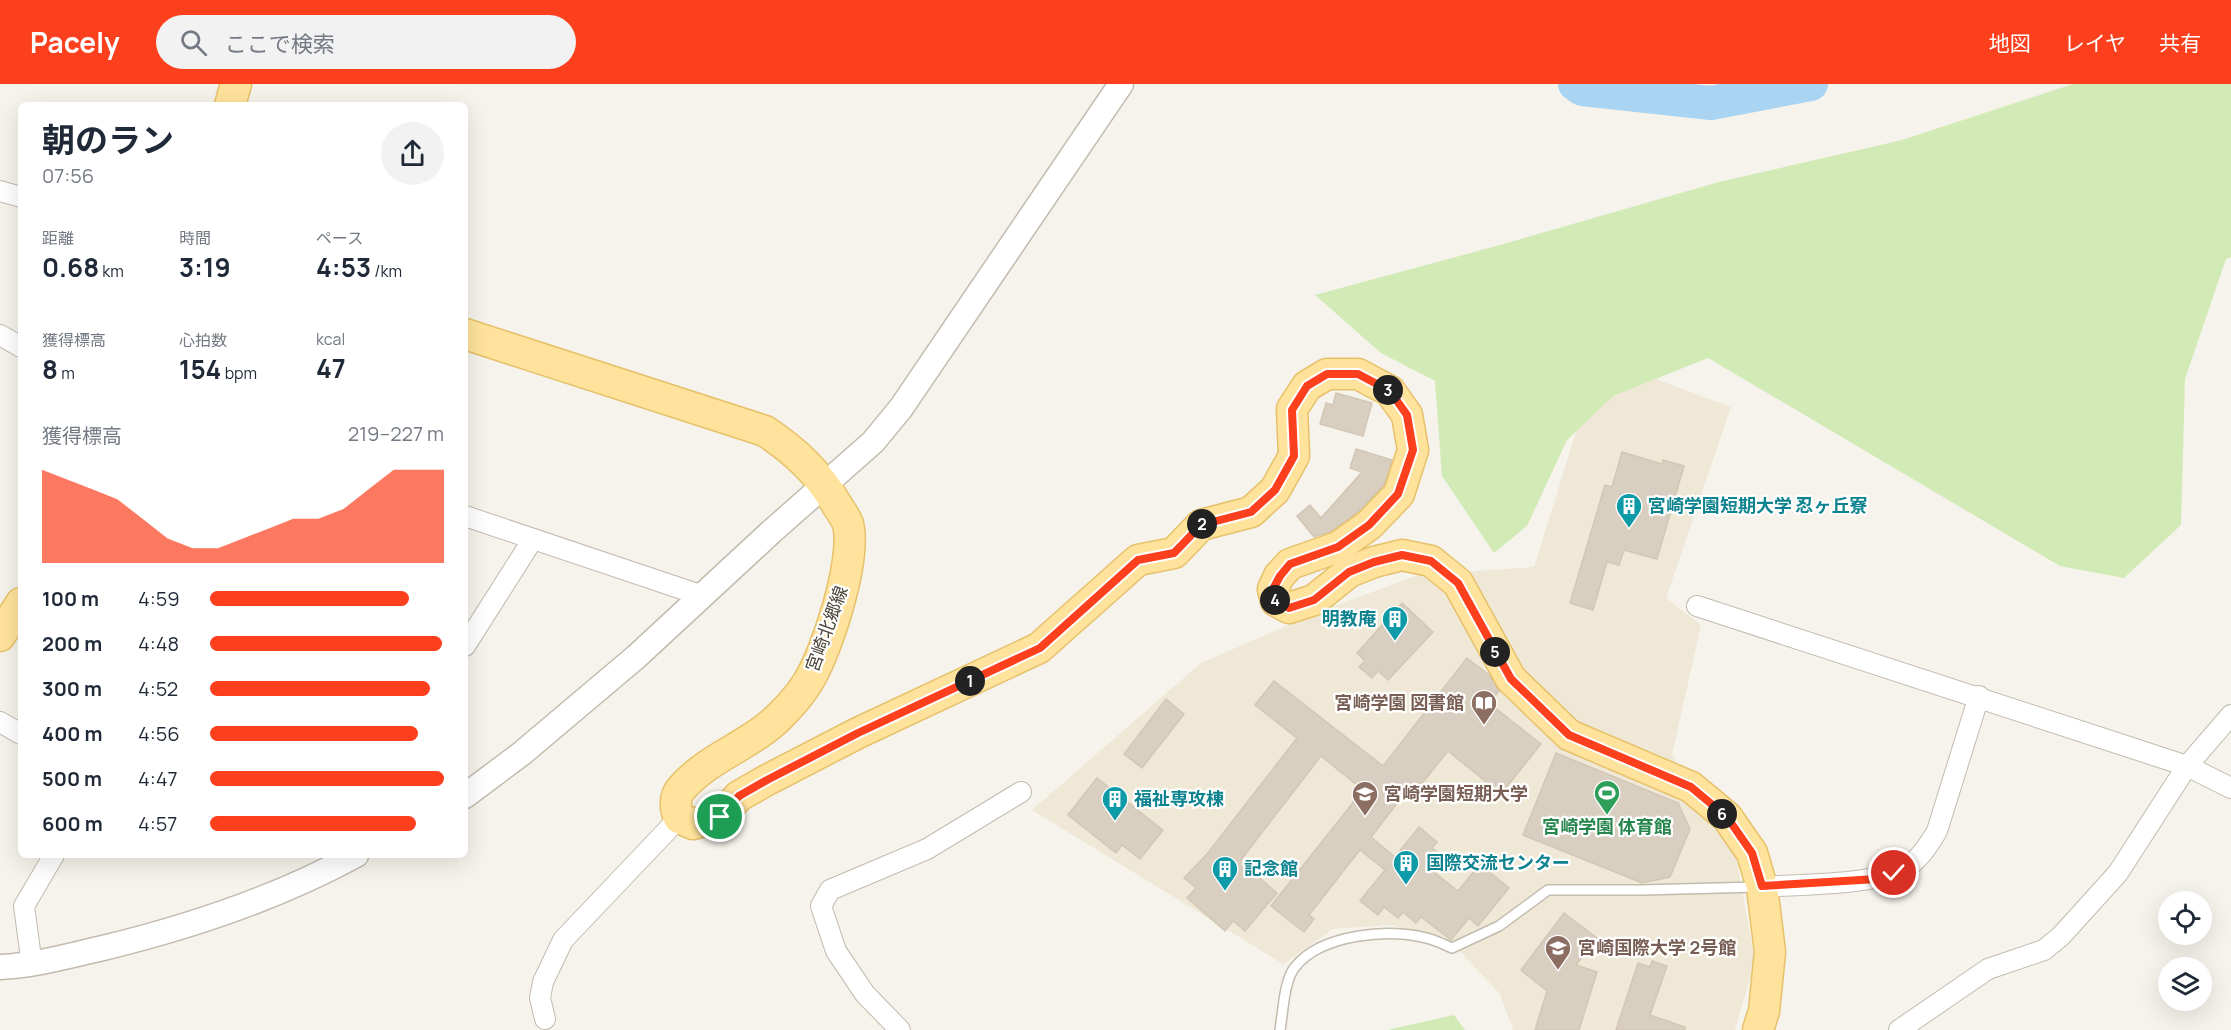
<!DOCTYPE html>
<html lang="ja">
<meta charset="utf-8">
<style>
body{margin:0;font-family:Manrope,"Noto Sans JP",sans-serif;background:#f2f2f3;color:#1f2937;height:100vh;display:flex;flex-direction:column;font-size:22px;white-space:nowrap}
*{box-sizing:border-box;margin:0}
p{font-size:20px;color:#747a83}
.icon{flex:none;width:33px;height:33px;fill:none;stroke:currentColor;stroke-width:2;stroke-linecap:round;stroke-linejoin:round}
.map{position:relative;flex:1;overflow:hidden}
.panel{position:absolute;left:18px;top:18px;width:450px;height:756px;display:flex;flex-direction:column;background:#fff;border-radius:9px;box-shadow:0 6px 24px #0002}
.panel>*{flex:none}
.buttons{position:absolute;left:2158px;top:807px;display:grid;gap:12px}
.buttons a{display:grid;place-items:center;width:54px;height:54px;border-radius:50%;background:#fff;box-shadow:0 6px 24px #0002;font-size:30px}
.pin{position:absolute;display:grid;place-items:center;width:51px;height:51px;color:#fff;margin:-26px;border:3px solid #fff;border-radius:50%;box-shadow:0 2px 6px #0007}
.km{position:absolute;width:30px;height:30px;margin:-15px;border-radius:50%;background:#222;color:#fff;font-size:16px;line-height:30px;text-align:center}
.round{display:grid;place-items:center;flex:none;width:63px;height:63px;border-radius:32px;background:#f2f2f3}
.head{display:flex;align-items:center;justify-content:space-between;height:102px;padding:0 24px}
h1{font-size:33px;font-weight:700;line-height:45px}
.metrics{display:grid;grid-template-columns:repeat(3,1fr);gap:9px;height:102px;padding:6px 24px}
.metrics div{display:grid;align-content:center}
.metrics b{font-size:26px;font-weight:700}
.metrics small{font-size:16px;font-weight:400}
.metrics p{font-size:16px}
.chart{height:168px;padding:12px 24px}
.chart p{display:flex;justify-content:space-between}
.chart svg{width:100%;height:108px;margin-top:6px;fill:#fc3f1d;opacity:.7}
ul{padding:0 24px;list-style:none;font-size:20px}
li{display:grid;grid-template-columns:96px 72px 1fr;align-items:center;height:45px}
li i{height:15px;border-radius:8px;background:#fc3f1d}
header{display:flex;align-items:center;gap:36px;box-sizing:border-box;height:84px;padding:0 30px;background:#fc3f1d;color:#fff}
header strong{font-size:28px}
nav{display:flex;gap:33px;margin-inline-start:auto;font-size:21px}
.search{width:420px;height:54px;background:#f2f2f3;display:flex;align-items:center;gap:15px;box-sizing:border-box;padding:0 21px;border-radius:33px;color:#747a83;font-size:22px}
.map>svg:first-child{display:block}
.education{fill:#efe8d6}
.green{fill:#d2eab5}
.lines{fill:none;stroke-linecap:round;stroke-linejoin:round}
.river{stroke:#a9d4f2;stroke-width:34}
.building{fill:#d8cfc1;stroke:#d3c7b4;stroke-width:1.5}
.service-casing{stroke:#c2bbae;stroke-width:12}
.minor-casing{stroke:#c2bbae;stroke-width:22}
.tertiary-casing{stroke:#c2bbae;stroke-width:27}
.primary-casing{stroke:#e6c16a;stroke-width:33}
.service{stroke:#fff;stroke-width:9}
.minor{stroke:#fff;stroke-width:20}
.tertiary{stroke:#fff;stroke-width:24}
.primary{stroke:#ffe39c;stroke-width:30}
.route-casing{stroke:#fff;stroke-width:12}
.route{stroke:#fc3f1d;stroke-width:8}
.labels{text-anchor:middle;stroke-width:4.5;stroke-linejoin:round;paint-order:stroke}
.culture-label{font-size:18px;font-weight:bold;fill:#0d838f;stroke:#fff;text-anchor:start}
.street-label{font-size:18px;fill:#4b4439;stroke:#fff}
.education-label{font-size:18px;font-weight:bold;fill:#785e54;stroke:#fff;text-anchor:start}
.leisure-label{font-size:18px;font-weight:bold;fill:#27864d;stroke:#fff}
</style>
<header>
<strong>Pacely</strong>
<div class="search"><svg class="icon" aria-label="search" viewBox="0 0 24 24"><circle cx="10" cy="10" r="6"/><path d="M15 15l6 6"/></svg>ここで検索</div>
<nav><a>地図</a><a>レイヤ</a><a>共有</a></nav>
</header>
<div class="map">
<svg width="2231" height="946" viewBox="0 0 2231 946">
<rect width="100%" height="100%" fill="#f6f3ec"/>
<path class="education" d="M1599,274l132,49 -65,191 35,27 -29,130 64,102 19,104 -20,69h-222l-13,-36 -47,-50 -62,-19 -58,4 -50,35 -251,-154 169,-147 120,-52 97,-36 116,-8z"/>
<g class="green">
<path d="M2073,0h158v173l-5,2 -41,120 -4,146 -57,53 -64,-12 -352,-208 -95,38 -46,44 -40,86 -33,27 -52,-77 -7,-95 -54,-28 -66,-58 185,-50 219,-63 183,-42z"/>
<path d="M1454,931l11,15h-78z"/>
</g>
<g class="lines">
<path class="river" d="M1575,0l7,5 129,14 100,-19"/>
</g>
<g class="building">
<path d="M1336,309l36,10 -9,33 -43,-12 6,-21 7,2z"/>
<path d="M1356,365l36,11 -8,25 -26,27 -28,20 -16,5 -17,-21 13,-11 11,13 41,-46 -12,-4z"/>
<path d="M1622,368l40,12 1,-4 21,6 -27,93 -33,-9 -5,15 -12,-3 -14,48 -23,-7 35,-118 7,2z"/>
<path d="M1402,519l31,29 -45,48 -10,-9 -6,7 -13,-11 6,-6 -8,-8z"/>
<path d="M1467,574l22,17 10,16 -10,12 52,41 -40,50 -53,-43 -36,45 -6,-4 -35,45 24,20 24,-30 18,15 -5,6 7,5 -5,6 7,6 -6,8 23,18 22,-27 29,24 -31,38 -9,-8 -18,22 -30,-23 -5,6 -13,-11 -5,6 -14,-11 -6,8 -18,-14 25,-31 -25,-20 -51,65 5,4 -10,13 -33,-26 92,-116 -42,-34 -81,105 37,32 -32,38 -12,-10 -8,10 -38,-33 9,-10 -12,-10 23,-24 90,-116 -42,-33 19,-24 109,85z"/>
<path d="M1166,615l18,15 -42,54 -18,-14z"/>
<path d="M1556,669l122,50 12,26 -20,48 -28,6 -119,-48z"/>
<path d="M1097,694l66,52 -23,29 -18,-14 -6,8 -48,-38z"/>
<path d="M1564,829l33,25 -21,27 21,7 -18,58h-44l12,-39 -26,-21z"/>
<path d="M1652,877l15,5 -17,49 35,12v3h-69l22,-67 12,4z"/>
</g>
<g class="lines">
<g class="service-casing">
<path id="service" d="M1280,946c3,-17 4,-50 15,-63 26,-33 97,-40 135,-28 7,2 15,6 22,9l47,-22 49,-36h94l115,-3"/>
</g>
<g class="minor-casing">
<g id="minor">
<path d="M0,107l21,6"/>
<path d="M0,251l21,12"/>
<path d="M465,432l238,80"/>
<path d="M1697,522l490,160 44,22"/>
<path d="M465,562l68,-107"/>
<path d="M0,638l21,12"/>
<path d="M1762,803c37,-3 122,-1 149,-23 11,-8 19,-21 26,-33l42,-135"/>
<path d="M32,881l-8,-59 30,-51"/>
<path d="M545,935l-5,-21 3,-16 20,-42 116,-122"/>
<path d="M900,946l-35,-36 -29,-43 -15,-45 9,-16 97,-41 94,-57"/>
<path d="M1899,946l89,-61 56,-19 17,-14 57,-63 69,-107 44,-51"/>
</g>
</g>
<g class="tertiary-casing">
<g id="tertiary">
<path d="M465,712l56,-42 115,-97 135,-125 102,-90 28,-34 220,-324"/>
<path d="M0,883c37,-2 67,-11 103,-19 87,-21 174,-50 253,-93"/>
</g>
</g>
<g class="primary-casing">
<g id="primary">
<path d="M230,21l6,-21"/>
<path d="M465,250l300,97c30,20 53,41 72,74 3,5 9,13 11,19 9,35 -22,132 -42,161 -7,11 -17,22 -26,31 -30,30 -72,41 -99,73 -7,8 -6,20 -2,29l14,6 27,-7 19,-21 28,-16 91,-47 181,-85 99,-88 36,-7 27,-28 50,-13 24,-22 19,-34 -2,-47 15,-23 20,-12h31l32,17 17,24 6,35 -14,44 -30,31 -31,22 -48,17 -11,12 -6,13 3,12 13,7 25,-8 35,-28 25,-10 28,-7 29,6 27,22 53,96 58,56 122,52 36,30 25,36 10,34 8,65 -6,59 -6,19"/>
<path d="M0,552l21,-33"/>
</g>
</g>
<use href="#service" class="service"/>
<use href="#minor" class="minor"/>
<use href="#tertiary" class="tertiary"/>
<use href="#primary" class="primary"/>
</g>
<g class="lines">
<g class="route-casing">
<path id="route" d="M720,733l19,-21 28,-16 91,-47 182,-85 98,-88 36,-7 27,-28 50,-13 24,-22 19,-34 -2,-46 15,-24 20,-12h31l32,17 17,24 6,35 -15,44 -29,31 -31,22 -48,17 -10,12 -7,13 3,12 13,7 25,-8 35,-28 25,-10 28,-7 29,6 27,22 53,96 58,56 122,52 36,30 25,36 10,33 115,-7 17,-6"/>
</g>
<use href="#route" class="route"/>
</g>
<defs>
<g id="building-pin" transform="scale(1.35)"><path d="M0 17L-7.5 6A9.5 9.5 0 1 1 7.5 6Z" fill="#0f9aa8" stroke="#fff"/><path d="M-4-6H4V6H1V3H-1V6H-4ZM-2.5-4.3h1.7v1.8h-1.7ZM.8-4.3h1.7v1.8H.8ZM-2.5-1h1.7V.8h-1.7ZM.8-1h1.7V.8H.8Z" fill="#fff"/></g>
<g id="library-pin" transform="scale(1.35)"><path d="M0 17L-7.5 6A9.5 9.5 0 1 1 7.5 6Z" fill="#8d6e63" stroke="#fff"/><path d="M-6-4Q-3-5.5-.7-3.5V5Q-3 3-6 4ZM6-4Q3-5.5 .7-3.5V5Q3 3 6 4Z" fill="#fff"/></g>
<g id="stadium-pin" transform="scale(1.35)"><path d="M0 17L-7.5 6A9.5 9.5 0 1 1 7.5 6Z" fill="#2e9e5b" stroke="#fff"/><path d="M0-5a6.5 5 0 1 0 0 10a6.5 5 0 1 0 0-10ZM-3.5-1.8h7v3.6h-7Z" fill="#fff"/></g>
<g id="university-pin" transform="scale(1.35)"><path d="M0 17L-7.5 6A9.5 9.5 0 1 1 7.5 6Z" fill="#8d6e63" stroke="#fff"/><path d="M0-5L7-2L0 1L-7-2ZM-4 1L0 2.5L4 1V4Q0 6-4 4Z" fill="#fff"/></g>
</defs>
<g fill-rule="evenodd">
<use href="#building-pin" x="1629" y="422"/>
<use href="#building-pin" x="1395" y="535"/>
<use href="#library-pin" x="1484" y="619"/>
<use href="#stadium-pin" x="1607" y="709"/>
<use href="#university-pin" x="1365" y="710"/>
<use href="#building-pin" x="1115" y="715"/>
<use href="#building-pin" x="1406" y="779"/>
<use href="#building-pin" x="1225" y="785"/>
<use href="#university-pin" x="1558" y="864"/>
</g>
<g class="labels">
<g class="culture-label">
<text x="1648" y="428">宮崎学園短期大学 忍ヶ丘寮</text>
<text x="1376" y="541" text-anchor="end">明教庵</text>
<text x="1134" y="721">福祉専攻棟</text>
<text x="1426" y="785">国際交流センター</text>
<text x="1244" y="791">記念館</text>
</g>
<g class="street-label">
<text transform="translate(827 545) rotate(-70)" y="6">宮崎北郷線</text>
</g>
<g class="education-label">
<text x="1464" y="625" text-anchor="end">宮崎学園 図書館</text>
<text x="1384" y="716">宮崎学園短期大学</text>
<text x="1578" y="870">宮崎国際大学 2号館</text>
</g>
<g class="leisure-label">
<text x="1607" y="749">宮崎学園 体育館</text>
</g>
</g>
</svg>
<div class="buttons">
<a><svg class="icon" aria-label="locate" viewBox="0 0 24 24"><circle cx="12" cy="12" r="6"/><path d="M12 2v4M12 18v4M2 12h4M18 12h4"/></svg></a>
<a><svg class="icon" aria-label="layers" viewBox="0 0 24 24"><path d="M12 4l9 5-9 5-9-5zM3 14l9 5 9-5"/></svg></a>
</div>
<div class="pin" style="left:720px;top:733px;background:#1e9e55"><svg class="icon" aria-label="arrive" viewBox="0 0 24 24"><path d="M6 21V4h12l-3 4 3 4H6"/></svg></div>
<div class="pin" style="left:1894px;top:789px;background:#d93025"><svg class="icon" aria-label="check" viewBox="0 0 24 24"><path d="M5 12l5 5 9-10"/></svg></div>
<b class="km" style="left:970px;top:597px">1</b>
<b class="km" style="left:1202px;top:440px">2</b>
<b class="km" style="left:1388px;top:306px">3</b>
<b class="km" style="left:1275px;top:516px">4</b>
<b class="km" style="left:1495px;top:568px">5</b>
<b class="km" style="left:1722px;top:730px">6</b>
<section class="panel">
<div class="head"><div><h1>朝のラン</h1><p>07:56</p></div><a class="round"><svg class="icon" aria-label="share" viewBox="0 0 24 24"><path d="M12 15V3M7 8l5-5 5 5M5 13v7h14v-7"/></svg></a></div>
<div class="metrics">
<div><p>距離</p><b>0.68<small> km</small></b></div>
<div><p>時間</p><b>3:19</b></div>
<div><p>ペース</p><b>4:53<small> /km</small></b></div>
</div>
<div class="metrics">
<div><p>獲得標高</p><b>8<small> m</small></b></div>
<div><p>心拍数</p><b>154<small> bpm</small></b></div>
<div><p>kcal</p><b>47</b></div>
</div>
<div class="chart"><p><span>獲得標高</span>219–227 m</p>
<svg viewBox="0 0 160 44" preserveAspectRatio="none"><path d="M0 44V6L10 10L20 14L30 18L40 26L50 34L60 38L70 38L80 34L90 30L100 26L110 26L120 22L130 14L140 6L150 6L160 6V44z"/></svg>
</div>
<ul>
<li><b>100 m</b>4:59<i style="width:85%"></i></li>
<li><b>200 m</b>4:48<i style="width:99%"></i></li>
<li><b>300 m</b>4:52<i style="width:94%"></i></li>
<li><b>400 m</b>4:56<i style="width:89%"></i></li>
<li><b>500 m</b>4:47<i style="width:100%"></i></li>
<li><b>600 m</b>4:57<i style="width:88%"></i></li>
</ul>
</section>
</div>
